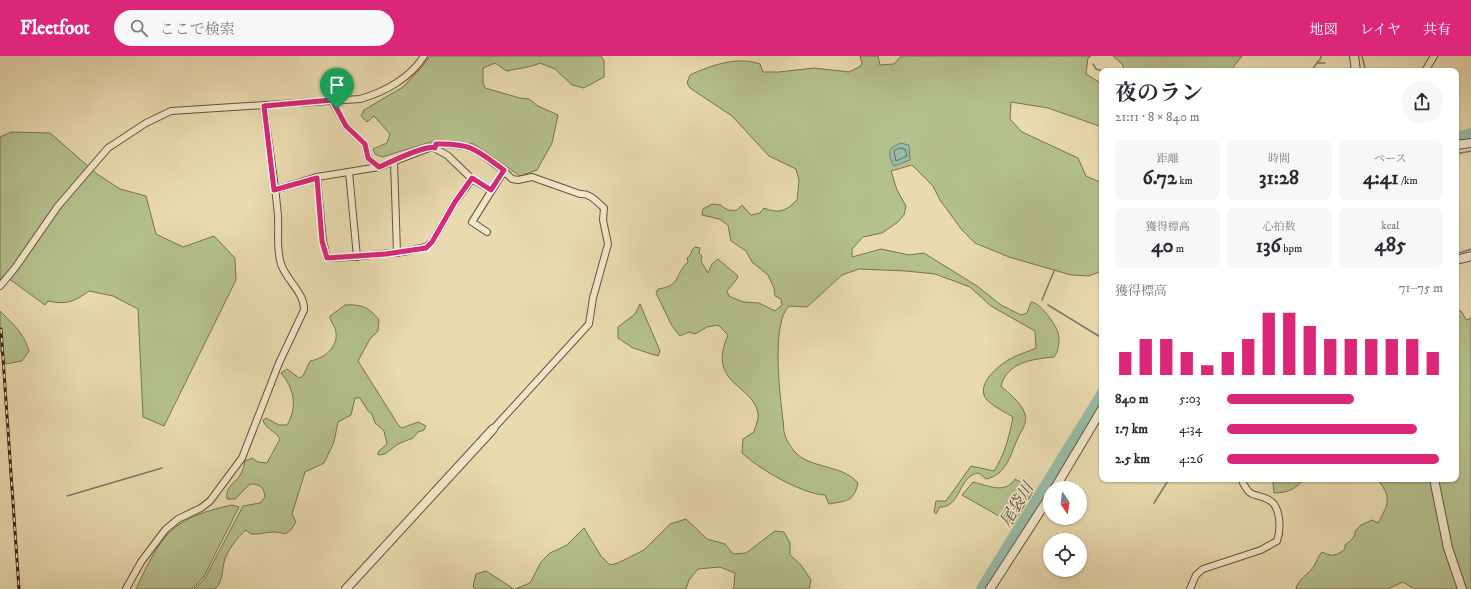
<!DOCTYPE html>
<html lang="ja">
<meta charset="utf-8">
<style>
body{margin:0;font-family:"IM FELL DW Pica","Noto Serif JP",serif;background:#f7f7f7;color:#2b2b33;height:100vh;display:flex;flex-direction:column;font-size:15px;white-space:nowrap}
*{box-sizing:border-box;margin:0}
p{font-size:13px;color:#7c7c81}
.icon{flex:none;width:22px;height:22px;fill:none;stroke:currentColor;stroke-width:2;stroke-linecap:round;stroke-linejoin:round}
.map{position:relative;flex:1;overflow:hidden}
.drawer{position:absolute;left:1099px;top:12px;width:360px;height:414px;display:flex;flex-direction:column;background:#fff;border-radius:8px;box-shadow:0 1px 3px #0004}
.drawer>*{flex:none}
.needle{width:26px;rotate:167deg}
.fabs{position:absolute;left:1043px;top:425px;display:grid;gap:8px}
.fabs a{display:grid;place-items:center;width:44px;height:44px;border-radius:50%;background:#fff;box-shadow:0 1px 3px #0004;font-size:20px}
.pin{position:absolute;display:grid;place-items:center;width:34px;height:34px;color:#fff;margin:-41px -17px;border-radius:50% 50% 50% 0;rotate:-45deg;box-shadow:0 0 4px #0007}
.pin .icon{rotate:45deg}
.round{display:grid;place-items:center;flex:none;width:42px;height:42px;border-radius:21px;background:#f7f7f7}
.headline{display:flex;align-items:center;justify-content:space-between;height:68px;padding:0 16px}
h1{font-size:22px;font-weight:700;line-height:30px}
.metrics{display:grid;grid-template-columns:repeat(3,1fr);gap:6px;height:68px;padding:4px 16px}
.metrics div{display:grid;align-content:center;border-radius:8px;background:#f7f7f7;text-align:center}
.metrics b{font-size:20px;font-weight:700}
.metrics small{font-size:11px;font-weight:400}
.metrics p{font-size:11px}
.chart{height:112px;padding:8px 16px}
.chart p{display:flex;justify-content:space-between}
.chart svg{width:100%;height:72px;margin-top:4px;stroke:#db2777;stroke-width:6}
ul{padding:0 16px;list-style:none;font-size:13px}
li{display:grid;grid-template-columns:64px 48px 1fr;align-items:center;height:30px}
li i{height:10px;border-radius:5px;background:#db2777}
header{display:flex;align-items:center;gap:24px;box-sizing:border-box;height:56px;padding:0 20px;background:#db2777;color:#fff}
header strong{font-size:19px}
nav{display:flex;gap:22px;margin-inline-start:auto;font-size:14px}
.search{width:280px;height:36px;background:#f7f7f7;display:flex;align-items:center;gap:10px;box-sizing:border-box;padding:0 14px;border-radius:22px;color:#7c7c81;font-size:15px}
.map>svg:first-child{display:block}
.green{fill:#b4c18d;stroke:#7b7251}
.water{fill:#98bba7;stroke:#767e6d}
.lines{fill:none;stroke-linecap:round;stroke-linejoin:round}
.shore{stroke:#6d6e5e;stroke-width:1}
.stream{stroke:#767e6d;stroke-width:1.5}
.river{stroke:#98bba7;stroke-width:10}
.minor-casing{stroke:#6c503c;stroke-width:8}
.tertiary-casing{stroke:#6c503c;stroke-width:10}
.minor{stroke:#f1e8cb;stroke-width:6}
.tertiary{stroke:#f1e8cb;stroke-width:8}
.rail-casing{stroke:#422215;stroke-width:3}
.rail{stroke:#f1e8cb;stroke-width:1.5;stroke-dasharray:4.5;stroke-linecap:butt}
.route-casing{stroke:#fff;stroke-width:8}
.route{stroke:#db2777;stroke-width:5}
.labels{text-anchor:middle;stroke-width:3.5;stroke-linejoin:round;paint-order:stroke}
.water-label{font-size:16px;font-style:italic;fill:#58483a;stroke:#f1e8cb}
</style>
<header>
<strong>Fleetfoot</strong>
<div class="search"><svg class="icon" aria-label="search" viewBox="0 0 24 24"><circle cx="10" cy="10" r="6"/><path d="M15 15l6 6"/></svg>ここで検索</div>
<nav><a>地図</a><a>レイヤ</a><a>共有</a></nav>
</header>
<div class="map">
<svg width="1471" height="533" viewBox="0 0 1471 533">
<rect width="100%" height="100%" fill="#e9dbaf"/>
<filter id="stains"><feTurbulence type="fractalNoise" baseFrequency=".005" numOctaves="4"/><feColorMatrix values="0 0 0 0 .2 0 0 0 0 .09 0 0 0 0 .02 0 0 0 .5 -.17"/></filter>
<radialGradient id="worn" r=".72"><stop offset=".6" stop-color="#630" stop-opacity="0"/><stop offset="1" stop-color="#630" stop-opacity=".3"/></radialGradient>
<g class="green">
<path d="M430,0h171l3,5v16l-20,11 -12,-3 -17,-16 -15,-6c-11,5 -21,5 -33,8l-12,-8 -12,5v15l2,5 35,10 9,1 9,7 20,9 -6,28 -15,27 -17,6 -46,-32 -40,-3 -52,16 -7,-3 -2,-5 14,-6 3,-9 -16,-18 -7,6 -6,-6 3,-6 39,-23 19,-20z"/>
<path d="M860,0h18l2,9 14,-1 7,-8h190l-3,2 -2,16 16,10v43l-54,-19 -37,-6 -1,17 12,13 56,26 8,18 16,7v81l-3,8 -10,4 -18,-1 -62,-18 -34,-14 -13,-13 -22,-30 -7,-14 -21,-21 -21,6 6,19 9,16 -2,9 -6,7 -16,11 -19,4 -11,12v8l29,-8 28,6 15,-2 53,33 24,19 20,10 6,-2 4,-11c9,0 24,22 27,30 2,8 1,19 -4,25 -21,2 -47,5 -53,29 8,8 20,16 24,28 3,10 -5,18 -8,26 -7,16 -11,35 -31,39l-7,-6c-20,1 -18,35 -39,34l-4,7 -2,-2 2,-11h10l25,-35 23,5c11,-17 15,-34 19,-54 -8,-5 -19,-10 -26,-17 -13,-15 12,-35 23,-41 8,-5 18,-7 26,-11l-1,-17 -44,-25 -21,-19 -35,-13 -29,-3 -47,-2 -17,6 -35,32 -18,-1c-18,17 -9,90 -6,114 1,4 0,11 2,15 1,5 6,12 9,16 15,18 48,13 64,32 -4,19 -12,18 -29,21l-4,-9c-23,-1 -66,-26 -83,-42l1,-14 11,-7c1,-5 5,-13 4,-18 -4,-30 -52,-29 -30,-79l-10,-10 -11,2 -12,7 -6,-2 -9,4 -8,-10 -16,-33 2,-4c23,-3 16,-14 30,-27l-1,-4 4,-4 1,-4 3,-3 5,1 -1,5 3,3 -1,5 7,12 4,-9 6,-5 20,17 -1,3 -10,12 2,5 14,6 16,1 16,8 7,-6 -1,-6 -6,-3 -1,-8 -6,-13 -16,-13 -6,-11 -15,-10 -3,-16 -9,-6 -17,-4 1,-6 9,-5 9,1c5,5 9,6 16,5l5,-5 9,10 9,-2 4,-5c15,6 22,3 33,-8l2,-20 -3,-11 -27,-13 -37,-40 -42,-28 -3,-5 3,-8c21,-10 49,-19 70,-11l3,8h16l35,-4 35,4 12,-6 1,-3z"/>
<path d="M1113,0h129l-8,10 -1,5h-109l-1,-6z"/>
<path d="M11,76l39,1 47,41 23,15 26,7 10,38 27,13 31,-11 21,22 1,22 -72,146 -21,-9 -5,-108 -25,-13 -24,-5c-15,11 -23,14 -41,10l-3,4 -41,-30 -4,5v-143z"/>
<path d="M640,248l20,47 -2,5 -25,-8 -15,-10v-11l17,-13z"/>
<path d="M345,249c16,-1 24,2 34,15l-1,11 -8,8 -12,22 41,65 3,2 16,-6 8,4 -2,4 -6,2 -5,6 -15,6 -13,10 -7,1v-3l9,-8 -3,-13 -9,-8 -3,-9 -4,-3 -8,-13h-5l-4,17 -13,7 -4,20 -10,21 -19,9 -13,42 4,8 -5,8 -6,4c-15,-5 -20,1 -34,0l-5,-4c-9,7 -19,21 -22,32 -2,10 -1,19 -9,27h-21l10,-9 39,-74 17,-3 5,-6c-1,-10 -5,-13 -15,-13l-15,15h-8c-2,-11 6,-15 12,-22 3,-4 5,-11 6,-16l7,-3 6,4 9,1 13,-24c-4,-8 -15,-10 -17,-19l3,-2 13,7h8c11,-18 7,-37 -6,-52l6,-4 12,9 4,-2 7,-15c13,-2 28,-13 26,-28 0,-7 -6,-10 -6,-17z"/>
<path d="M1456,253l6,3 4,8 5,-2v271h-57l-11,-7 -15,7h-92c1,-9 13,-15 18,-23 3,-5 4,-10 8,-14 11,5 14,4 23,-3v-4c5,-4 11,-8 10,-14l6,-6 11,-5 6,3c11,-20 14,-26 -1,-44h79z"/>
<path d="M0,255c14,14 23,21 29,40l-7,10 -16,3 -6,-14z"/>
<path d="M1015,423l19,11 -21,34 -51,-29 11,-13c14,3 32,13 42,-3z"/>
<path d="M1274,423h30c-8,10 -17,14 -30,14l-1,-10z"/>
<path d="M232,449l7,2 -36,71 -11,11h-56c25,-54 35,-71 96,-84z"/>
<path d="M686,463l21,20 18,5 8,10 13,-1 29,-22 9,1 6,11v12l11,10 10,15 -2,9h-77l2,-2 1,-14 -15,-6 -22,2 -9,11 -3,9h-171l15,-6 11,-21 9,-9 17,-8 17,-17 17,28 9,9 8,-2 26,-13 26,-26z"/>
<path d="M486,515l28,18h-39l-2,-2 3,-13z"/>
</g>
<path class="water" d="M900,87l9,2 1,15 -16,6 -4,-8v-9z"/>
<g class="lines">
<path class="shore" d="M900,92l5,1 2,7 -11,5 -2,-10z"/>
<g class="stream">
<path d="M1362,0l3,12"/>
<path d="M1317,6l3,-2 1,-4"/>
<path d="M1093,8l3,5 7,2"/>
<path d="M1311,15l6,-8h8"/>
<path d="M1365,15h1"/>
<path d="M1456,98l15,-3"/>
<path d="M1456,198l15,-5"/>
<path d="M1042,244l12,-29"/>
<path d="M1048,249l54,33"/>
<path d="M1345,424v-1"/>
<path d="M67,440l95,-28"/>
<path d="M1154,447l15,-24"/>
</g>
<g class="river">
<path d="M1456,81l15,-4"/>
<path d="M981,533l121,-196"/>
</g>
<g class="minor-casing">
<g id="minor">
<path d="M1425,15l9,-15"/>
<path d="M332,45l14,25 19,18 3,14 11,9"/>
<path d="M435,92l1,-4c36,-1 40,6 68,27"/>
<path d="M394,105l3,92"/>
<path d="M349,116l8,85"/>
<path d="M317,121l6,64 4,17 24,-1 52,-5 23,-5 6,-5 23,-40 17,-23"/>
<path d="M275,134l42,-13 62,-10 53,-20 15,8 25,24 19,11"/>
<path d="M487,176l-15,-10 32,-51 8,8 6,1 14,-3 48,17c10,-1 16,7 24,14l-1,12 5,24 -15,54 -4,26 -96,105"/>
<path d="M0,230l15,-18 43,-62 50,-58 38,-25 25,-12 189,-12c25,-7 50,-21 64,-43"/>
<path d="M126,533l15,-27 24,-32 13,-11 23,-11 9,-7 32,-43 37,-95 25,-53c1,-17 -18,-30 -23,-46 -5,-16 -2,-31 -3,-48 -3,-37 -10,-73 -14,-110"/>
<path d="M1190,533l6,-14 7,-6 58,-19 16,-9c4,-11 4,-35 -8,-41 -17,-9 -17,1 -28,-21"/>
</g>
</g>
<g class="tertiary-casing">
<g id="tertiary">
<path d="M1354,0l2,15"/>
<path d="M1456,89l15,-2"/>
<path d="M1456,204l15,-4"/>
<path d="M1434,423l14,69 14,41"/>
<path d="M1055,432l47,-79"/>
<path d="M346,533l147,-160"/>
<path d="M990,533l60,-93"/>
</g>
</g>
<use href="#minor" class="minor"/>
<use href="#tertiary" class="tertiary"/>
<g class="rail-casing">
<path id="rail" d="M1,273l18,260"/>
</g>
<use href="#rail" class="rail"/>
</g>
<g class="lines">
<g class="route-casing">
<path id="route" d="M332,44l14,26 19,18 3,14 11,9c10,-4 47,-23 56,-19l1,-4c36,-1 40,6 68,26l-13,20 -19,-12 -17,24 -23,40 -6,6 -40,6 -59,4 -5,-17 -5,-63 -43,12 -10,-84z"/>
</g>
<use href="#route" class="route"/>
</g>
<g class="labels">
<g class="water-label">
<text transform="translate(1016 448) rotate(-58)" y="6">尾袋川</text>
</g>
</g>
<rect width="100%" height="100%" filter="url(#stains)"/>
<rect width="100%" height="100%" fill="url(#worn)"/>
</svg>
<div class="fabs">
<a><svg class="needle" viewBox="-14 -14 28 28"><path d="M0-13l5 13h-10z" fill="#e53935"/><path d="M0 13l5-13h-10z" fill="#7c7c81"/></svg></a>
<a><svg class="icon" aria-label="locate" viewBox="0 0 24 24"><circle cx="12" cy="12" r="6"/><path d="M12 2v4M12 18v4M2 12h4M18 12h4"/></svg></a>
</div>
<div class="pin" style="left:337px;top:53px;background:#1e9e55"><svg class="icon" aria-label="arrive" viewBox="0 0 24 24"><path d="M6 21V4h12l-3 4 3 4H6"/></svg></div>
<section class="drawer">
<div class="headline"><div><h1>夜のラン</h1><p>21:11 · 8 × 840 m</p></div><a class="round"><svg class="icon" aria-label="share" viewBox="0 0 24 24"><path d="M12 15V3M7 8l5-5 5 5M5 13v7h14v-7"/></svg></a></div>
<div class="metrics">
<div><p>距離</p><b>6.72<small> km</small></b></div>
<div><p>時間</p><b>31:28</b></div>
<div><p>ペース</p><b>4:41<small> /km</small></b></div>
</div>
<div class="metrics">
<div><p>獲得標高</p><b>40<small> m</small></b></div>
<div><p>心拍数</p><b>136<small> bpm</small></b></div>
<div><p>kcal</p><b>485</b></div>
</div>
<div class="chart"><p><span>獲得標高</span>71–75 m</p>
<svg viewBox="0 0 160 44" preserveAspectRatio="none"><path d="M5 44V30M15 44V22M25 44V22M35 44V30M45 44V38M55 44V30M65 44V22M75 44V6M85 44V6M95 44V14M105 44V22M115 44V22M125 44V22M135 44V22M145 44V22M155 44V30"/></svg>
</div>
<ul>
<li><b>840 m</b>5:03<i style="width:59%"></i></li>
<li><b>1.7 km</b>4:34<i style="width:88%"></i></li>
<li><b>2.5 km</b>4:26<i style="width:98%"></i></li>
</ul>
</section>
</div>
